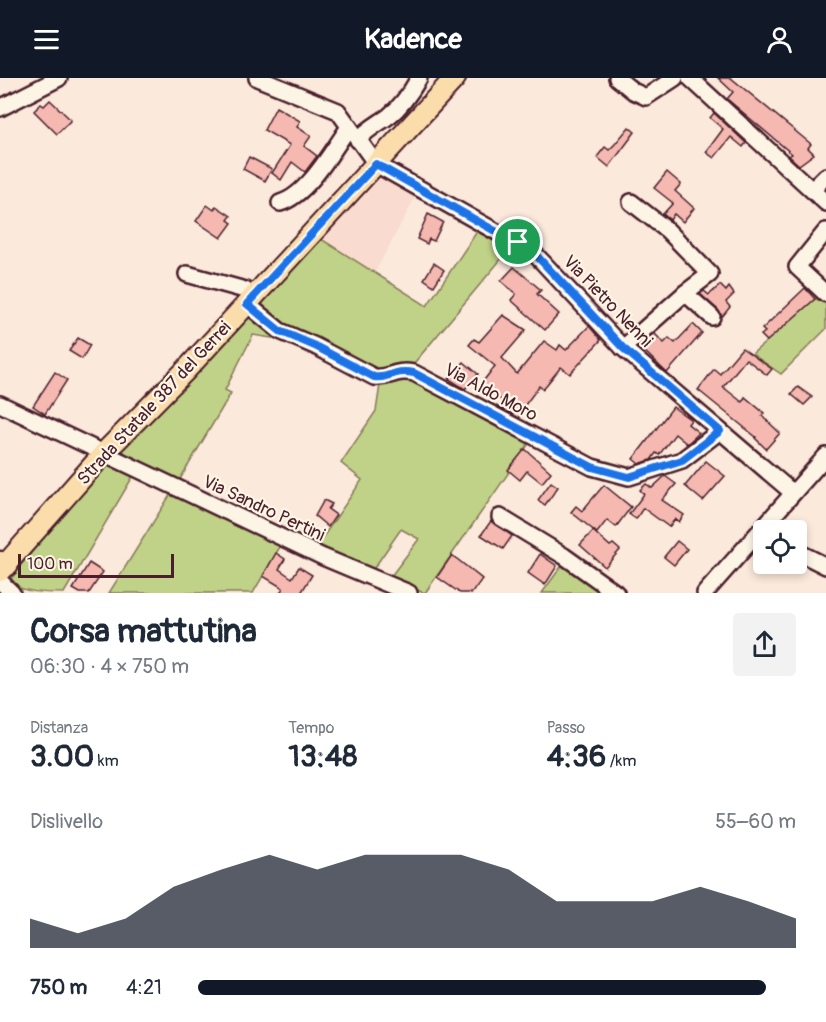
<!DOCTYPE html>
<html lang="it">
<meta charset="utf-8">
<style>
body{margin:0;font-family:Pangolin,sans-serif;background:#f2f2f3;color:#1f2937;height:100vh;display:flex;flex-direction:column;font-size:22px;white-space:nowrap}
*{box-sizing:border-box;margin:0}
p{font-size:20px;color:#747a83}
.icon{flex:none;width:33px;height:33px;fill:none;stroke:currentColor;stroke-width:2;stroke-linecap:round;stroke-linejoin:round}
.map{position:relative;height:515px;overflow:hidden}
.side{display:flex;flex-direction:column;background:#fff;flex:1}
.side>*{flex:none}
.buttons{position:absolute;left:753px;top:442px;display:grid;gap:12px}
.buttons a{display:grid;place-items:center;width:54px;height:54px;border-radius:6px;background:#fff;box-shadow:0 3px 9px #0003;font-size:30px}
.scale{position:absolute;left:18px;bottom:15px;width:156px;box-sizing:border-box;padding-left:6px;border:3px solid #4a1f2b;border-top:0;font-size:16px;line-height:21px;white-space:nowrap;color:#4a1f2b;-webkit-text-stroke:4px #fcf5e5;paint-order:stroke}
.pin{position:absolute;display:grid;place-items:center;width:51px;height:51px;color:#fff;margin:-26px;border:3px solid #fff;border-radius:50%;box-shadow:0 2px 6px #0007}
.round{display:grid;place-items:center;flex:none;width:63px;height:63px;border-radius:6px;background:#f2f2f3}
.overview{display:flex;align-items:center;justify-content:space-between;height:102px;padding:0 30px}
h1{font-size:33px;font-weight:800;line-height:45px}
.figures{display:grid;grid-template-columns:repeat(3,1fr);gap:9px;height:102px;padding:6px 30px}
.figures div{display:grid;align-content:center}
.figures b{font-size:30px;font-weight:800}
.figures small{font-size:16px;font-weight:400}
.figures p{font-size:16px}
.chart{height:168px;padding:12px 30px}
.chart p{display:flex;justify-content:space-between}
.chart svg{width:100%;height:108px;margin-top:6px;fill:#111827;opacity:.7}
ul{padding:0 30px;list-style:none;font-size:20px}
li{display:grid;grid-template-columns:96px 72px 1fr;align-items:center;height:45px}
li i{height:15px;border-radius:8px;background:#111827}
header{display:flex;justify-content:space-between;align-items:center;height:78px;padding:0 30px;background:#111827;color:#fff;font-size:27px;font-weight:800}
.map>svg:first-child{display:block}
.built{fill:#f9dbcf}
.green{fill:#c0d287;stroke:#857859;stroke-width:1.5}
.building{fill:#f5b9b2;stroke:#4a1f2b;stroke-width:1.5}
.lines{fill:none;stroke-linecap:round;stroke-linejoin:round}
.minor-casing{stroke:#4a1f2b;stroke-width:20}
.major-casing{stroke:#4a1f2b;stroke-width:24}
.highway-casing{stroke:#4a1f2b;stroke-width:27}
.minor{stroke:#fcf5e5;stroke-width:15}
.major{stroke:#fbddab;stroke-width:20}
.highway{stroke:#fbddab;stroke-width:22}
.route-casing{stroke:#fff;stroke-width:12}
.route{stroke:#1a73e8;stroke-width:8}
.labels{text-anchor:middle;stroke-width:4.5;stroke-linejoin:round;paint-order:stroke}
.street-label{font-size:18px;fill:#4a1f2b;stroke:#fcf5e5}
</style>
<header><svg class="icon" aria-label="menu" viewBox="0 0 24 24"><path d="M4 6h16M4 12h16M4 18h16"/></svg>Kadence<svg class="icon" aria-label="person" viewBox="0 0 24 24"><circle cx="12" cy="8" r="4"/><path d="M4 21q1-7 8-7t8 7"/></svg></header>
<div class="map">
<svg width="826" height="515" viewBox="0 0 826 515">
<rect width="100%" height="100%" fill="#fbe9db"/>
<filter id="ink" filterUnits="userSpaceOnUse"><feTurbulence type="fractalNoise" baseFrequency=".0167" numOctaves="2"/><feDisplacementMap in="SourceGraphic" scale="12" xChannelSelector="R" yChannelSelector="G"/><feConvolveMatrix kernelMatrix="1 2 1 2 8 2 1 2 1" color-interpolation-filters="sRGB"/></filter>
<g filter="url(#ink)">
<path class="built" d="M384,86l39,19 -48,89 -57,-35z"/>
<g class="green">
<path d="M480,149l33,18 -103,123 -9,-4 -25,6 -88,-42 -33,-25 63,-66 109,69z"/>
<path d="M815,221l11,2v28l-45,45 -29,-20z"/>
<path d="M250,235l17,16 5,9 -19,-3 -28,55 6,3 -52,88 -54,-25 -3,-7 9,-9z"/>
<path d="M406,298l124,66 -105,151 -37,-13 31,-41 -18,-10 -29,42 -56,-24 46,-67 -21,-17 35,-52 4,-26z"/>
<path d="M113,384l22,11 -71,120c-18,0 -42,0 -55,-11l11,-16 78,-92z"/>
<path d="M172,414l16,10 93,43 -28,48h-144z"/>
<path d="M563,486l44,29h-65z"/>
</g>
<g class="building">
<path d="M718,0h13l80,66 -3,4 6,6 -15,11 -10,-9 3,-2 -65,-55 6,-7z"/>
<path d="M50,22l21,20 -14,14 -23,-23 7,-7 3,2z"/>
<path d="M276,29l24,14 -3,6 14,9 -7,10 13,10 -12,16 -13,-10 -11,18 -9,-7 18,-28 -26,-15z"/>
<path d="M714,35l32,30 -3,4 -12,-10 -17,21 -8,-6 17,-23 -13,-11z"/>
<path d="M629,49l6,5 -26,35 -12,-10 8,-10 4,3 6,-6z"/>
<path d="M249,79l23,12 -7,12 -22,-12z"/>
<path d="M667,94l14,12 -6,7 19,17 -11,14 -9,-8 -4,6 -7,-6 10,-11 -19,-15z"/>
<path d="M207,127l7,5 2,-4 15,10 -3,4 4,3 -11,15 -25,-17z"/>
<path d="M428,136l15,8 -9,19 -5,-2 -2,5 -10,-5z"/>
<path d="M434,185l10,7 -10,16 -10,-7z"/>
<path d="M514,189l27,23 -4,4 22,20 -14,16 -34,-30 5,-6 -15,-13z"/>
<path d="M720,207l6,6 3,-4 5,7 -8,8 4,5 -8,10 -4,-7 -18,-16 4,-3 5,4z"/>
<path d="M805,210l10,11 -48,42 -6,-6 4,-3 -3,-3z"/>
<path d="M503,237l23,15 -24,28 15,16 27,-33 13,9 3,-5 6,5 23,-24 12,14 -31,34 -9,-7 -18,22 -4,-3 -17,23 3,2 -6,7 -11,-6 3,-4 -30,-24 14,-18 -26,-21 5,-6 5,3z"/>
<path d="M693,246l9,9 -35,40 -28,-27 15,-13 10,10 5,-5 6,5z"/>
<path d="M78,260l12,7 -8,14 -13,-8z"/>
<path d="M742,270l30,21 -5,6 -21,-16 -23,28 19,15 3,-5 19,16 -2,3 18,17 -14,16 -11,-11 1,-1 -58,-47 16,-21 6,5z"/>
<path d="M464,284l14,12 -13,15 -16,-10z"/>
<path d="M55,294l12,8 -22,34 -12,-8z"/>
<path d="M798,309l14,10 -8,8 -13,-11z"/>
<path d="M673,329l18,13 -3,4 11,9 -12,11 -12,-10 -16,21 -3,-2 -5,7 -12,4 -6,-5z"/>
<path d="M525,371l26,23 -9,11 -15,-12 -7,9 -12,-10z"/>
<path d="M706,383l19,15 -22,25 -18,-15z"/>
<path d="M665,398l11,8 -14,16 22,15 -5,7 -4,-3 -6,8 -26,-19 -7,11 -7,-5 15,-20 -4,-4 6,-6 6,4z"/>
<path d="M551,404l7,5 -13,18 -7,-5z"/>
<path d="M604,407l27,22 -15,20 -9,-7 -10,13 -26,-21 5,-6 6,5z"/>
<path d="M324,422l8,4 -4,5 8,6 -8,12 -13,-11z"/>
<path d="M491,443l21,15 -9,13 -22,-14z"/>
<path d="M593,453l17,15 3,-2 7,6 -15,17 -25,-22z"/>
<path d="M677,463l10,8 -13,16 -10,-8z"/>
<path d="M276,475l9,6 -6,10 13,9 7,-11 13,8 -11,18h-21l3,-5 -20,-12z"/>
<path d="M540,476l17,12 -12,19 -17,-12z"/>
<path d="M452,477l30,24 -10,14h-12l-23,-16z"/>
<path d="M89,485l14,9 -14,21h-9l-7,-4z"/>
</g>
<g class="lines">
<g class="minor-casing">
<g id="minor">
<path d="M257,0l81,33 38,53 158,89 89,95 170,145"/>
<path d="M617,0l16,13 13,6 29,-19"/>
<path d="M690,0l136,125"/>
<path d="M0,30l59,-30"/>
<path d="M358,62c9,-11 20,-16 31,-24 13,-10 22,-24 30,-38"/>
<path d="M812,112l14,-14"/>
<path d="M280,125c27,-7 53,-53 69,-76"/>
<path d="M826,153l-29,36 29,27"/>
<path d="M187,196l58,16 7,8"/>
<path d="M685,215l27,24"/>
<path d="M247,226l33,27 35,15 59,31c16,2 19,-8 40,-4l178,94 37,10 53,-17 38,-29"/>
<path d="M623,270l62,-55 25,-19 -43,-44 -36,-28"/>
<path d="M0,326l323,153 86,36"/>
<path d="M500,439l64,39 52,37"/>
<path d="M796,473l30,15"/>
<path d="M3,506l9,9"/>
<path d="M705,515l121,-137"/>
</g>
</g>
<g class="major-casing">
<path id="major" d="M0,493l104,-118 81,-82 270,-293"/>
</g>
<g class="highway-casing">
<path id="highway" d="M0,485l7,1"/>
</g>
<use href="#minor" class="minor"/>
<use href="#major" class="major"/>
<use href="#highway" class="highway"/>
</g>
</g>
<g class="lines" filter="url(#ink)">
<g class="route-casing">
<path id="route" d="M376,86l158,89 89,95 97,83 -38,29 -53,17 -37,-10 -178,-94c-22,-4 -23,6 -40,4l-59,-31 -35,-15 -33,-27z"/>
</g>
<use href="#route" class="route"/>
</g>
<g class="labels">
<g class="street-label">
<text transform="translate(608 223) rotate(46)" y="6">Via Pietro Nenni</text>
<text transform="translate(491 314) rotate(28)" y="6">Via Aldo Moro</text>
<text transform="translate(154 325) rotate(-47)" y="6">Strada Statale 387 del Gerrei</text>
<text transform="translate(264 430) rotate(25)" y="6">Via Sandro Pertini</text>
</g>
</g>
</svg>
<div class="buttons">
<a><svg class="icon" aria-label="locate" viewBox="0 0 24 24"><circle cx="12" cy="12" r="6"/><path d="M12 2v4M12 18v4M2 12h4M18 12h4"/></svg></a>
</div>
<div class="scale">100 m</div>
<div class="pin" style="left:518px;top:164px;background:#1e9e55"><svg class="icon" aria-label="arrive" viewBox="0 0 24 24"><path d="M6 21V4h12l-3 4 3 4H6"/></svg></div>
</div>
<section class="side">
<div class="overview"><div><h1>Corsa mattutina</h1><p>06:30 · 4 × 750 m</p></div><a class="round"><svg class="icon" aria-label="share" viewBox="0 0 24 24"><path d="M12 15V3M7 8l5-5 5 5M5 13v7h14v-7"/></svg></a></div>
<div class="figures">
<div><p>Distanza</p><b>3.00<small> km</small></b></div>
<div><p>Tempo</p><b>13:48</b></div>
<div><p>Passo</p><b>4:36<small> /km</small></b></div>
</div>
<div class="chart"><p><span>Dislivello</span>55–60 m</p>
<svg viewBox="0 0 160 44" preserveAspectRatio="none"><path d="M0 44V32L10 38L20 32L30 19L40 12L50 6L60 12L70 6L80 6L90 6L100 12L110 25L120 25L130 25L140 19L150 25L160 32V44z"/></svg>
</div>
<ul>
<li><b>750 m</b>4:21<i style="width:95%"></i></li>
</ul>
</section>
